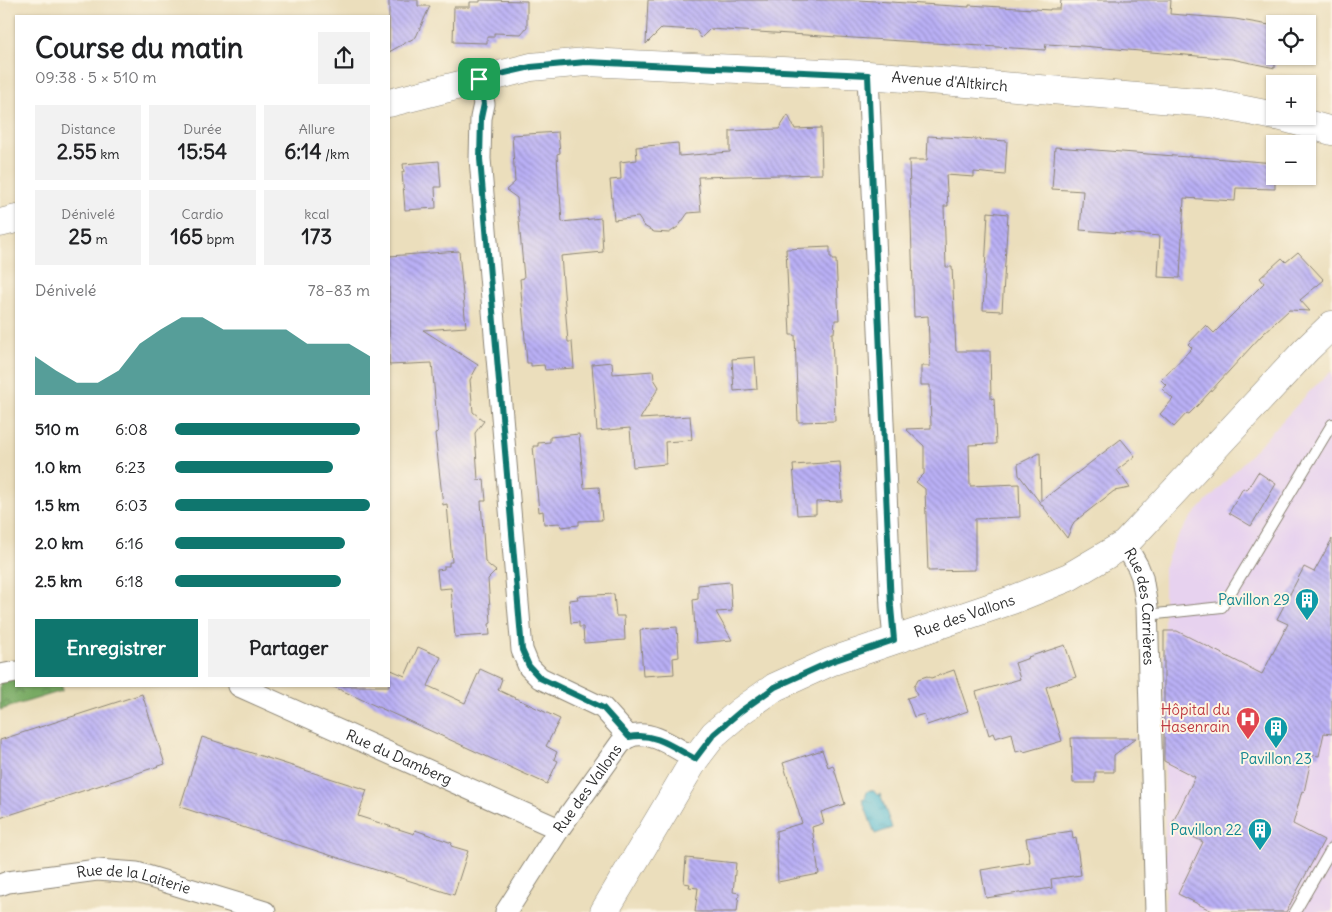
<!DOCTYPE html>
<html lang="fr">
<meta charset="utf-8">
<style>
body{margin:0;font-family:Delius,sans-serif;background:#f2f2f2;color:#202124;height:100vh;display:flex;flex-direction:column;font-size:19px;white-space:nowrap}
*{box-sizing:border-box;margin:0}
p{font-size:16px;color:#757577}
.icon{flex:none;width:28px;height:28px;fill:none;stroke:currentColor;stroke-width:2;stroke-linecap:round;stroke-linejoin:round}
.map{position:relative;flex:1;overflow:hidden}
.drawer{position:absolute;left:15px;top:15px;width:375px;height:672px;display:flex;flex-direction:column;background:#fff;border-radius:0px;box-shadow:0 1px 4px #0004}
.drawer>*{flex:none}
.tools{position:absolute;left:1266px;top:15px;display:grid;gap:10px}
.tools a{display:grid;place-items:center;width:50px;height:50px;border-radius:0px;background:#fff;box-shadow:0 1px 4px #0004;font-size:25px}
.pin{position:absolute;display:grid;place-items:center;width:42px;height:42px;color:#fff;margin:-21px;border-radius:10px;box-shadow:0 2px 8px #0006}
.round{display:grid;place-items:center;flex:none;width:52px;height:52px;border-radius:0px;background:#f2f2f2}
.overview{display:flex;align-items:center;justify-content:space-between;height:85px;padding:0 20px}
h1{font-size:28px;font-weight:700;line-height:38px}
.metrics{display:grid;grid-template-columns:repeat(3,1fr);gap:8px;height:85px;padding:5px 20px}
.metrics div{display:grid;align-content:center;border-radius:0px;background:#f2f2f2;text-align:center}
.metrics b{font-size:21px;font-weight:700}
.metrics small{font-size:14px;font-weight:400}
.metrics p{font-size:14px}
.chart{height:140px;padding:10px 20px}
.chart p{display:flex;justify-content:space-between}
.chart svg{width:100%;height:90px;margin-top:5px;fill:#0f766e;opacity:.7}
.primary-button{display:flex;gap:10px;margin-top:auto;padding:10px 20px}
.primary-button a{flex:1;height:58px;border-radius:0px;background:#0f766e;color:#fff;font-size:20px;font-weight:700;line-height:58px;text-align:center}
.primary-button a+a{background:#f2f2f2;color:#202124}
ul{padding:0 20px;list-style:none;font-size:16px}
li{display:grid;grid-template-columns:80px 60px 1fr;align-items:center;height:38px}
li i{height:12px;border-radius:6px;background:#0f766e}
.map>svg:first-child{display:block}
.built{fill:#e7d2ef}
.forest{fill:url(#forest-crowns);stroke:#526a48}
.water{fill:url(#water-ripples);stroke:#3e727e}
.building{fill:url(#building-back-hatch)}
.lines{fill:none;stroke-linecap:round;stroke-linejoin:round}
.lane-casing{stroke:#8b8474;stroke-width:12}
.street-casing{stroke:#8b8474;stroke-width:23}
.secondary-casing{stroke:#8b8474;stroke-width:29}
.primary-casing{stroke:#8b8474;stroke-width:29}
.lane{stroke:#fff;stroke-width:10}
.street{stroke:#fff;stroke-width:21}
.secondary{stroke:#fff;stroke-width:28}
.primary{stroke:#fff;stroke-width:28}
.route-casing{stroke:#fff;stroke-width:10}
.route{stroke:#0f766e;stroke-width:6}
.labels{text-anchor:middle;stroke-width:4;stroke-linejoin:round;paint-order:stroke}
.street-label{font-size:15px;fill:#2b2b2b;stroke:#fcf5e5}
.culture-label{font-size:15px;fill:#0d838f;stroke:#fcf5e5;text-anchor:end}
.health-label{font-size:15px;fill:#be3a42;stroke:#fcf5e5;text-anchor:end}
</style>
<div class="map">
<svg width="1332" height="912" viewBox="0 0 1332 912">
<defs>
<pattern id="forest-crowns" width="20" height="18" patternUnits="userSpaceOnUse" patternTransform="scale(1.25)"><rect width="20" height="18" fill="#78aa64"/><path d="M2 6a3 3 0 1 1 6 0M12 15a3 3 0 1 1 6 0" fill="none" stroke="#638b53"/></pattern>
<pattern id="water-ripples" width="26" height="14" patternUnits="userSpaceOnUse" patternTransform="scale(1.25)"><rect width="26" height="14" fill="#52b9d0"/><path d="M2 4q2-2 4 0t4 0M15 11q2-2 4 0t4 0" fill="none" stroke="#4497a9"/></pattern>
<pattern id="building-back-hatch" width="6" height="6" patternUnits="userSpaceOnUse" patternTransform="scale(1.25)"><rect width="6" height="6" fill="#bab0f6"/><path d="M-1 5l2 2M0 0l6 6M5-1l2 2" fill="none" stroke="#978fc7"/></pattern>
</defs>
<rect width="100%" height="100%" fill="#fcf5e5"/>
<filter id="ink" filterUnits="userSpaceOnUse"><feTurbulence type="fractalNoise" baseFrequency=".02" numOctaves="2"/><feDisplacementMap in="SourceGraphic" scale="10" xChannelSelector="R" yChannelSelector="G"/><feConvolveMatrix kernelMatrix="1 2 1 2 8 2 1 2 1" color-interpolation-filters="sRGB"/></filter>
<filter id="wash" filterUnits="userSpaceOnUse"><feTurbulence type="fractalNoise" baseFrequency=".0096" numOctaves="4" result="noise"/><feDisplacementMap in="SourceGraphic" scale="20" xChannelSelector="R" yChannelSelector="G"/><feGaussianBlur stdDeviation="1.12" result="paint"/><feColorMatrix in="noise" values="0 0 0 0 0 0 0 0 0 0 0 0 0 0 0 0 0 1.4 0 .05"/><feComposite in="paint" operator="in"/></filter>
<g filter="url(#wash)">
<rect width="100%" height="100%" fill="#ebdebc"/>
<path class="built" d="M1332,371v541h-167l-1,-344 9,-24 17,-25 123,-131z"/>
<path class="forest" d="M16,679v7h46v5l-62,19v-29z"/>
<path class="water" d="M869,790l5,1 3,4 3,-1 12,34 -17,6 -13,-35 3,-1 2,-6z"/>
<g id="blocks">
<g class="building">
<path d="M389,0h29v6h12l-14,31 -27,15z"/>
<path d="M480,0l47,1v26l-6,7 -27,-1v4h-7v6l-34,-1 1,-35h16v-5h10z"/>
<path d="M648,0h211l110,7v-2l81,5v-1h10l1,-9h110l-1,14 65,5 40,7v42l-43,-9 -150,-13 -36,-2 -1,6 -335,-21 -9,9 -5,-8 -34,-2 -16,16z"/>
<path d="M788,115l7,14 26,-1 1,46 -124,3 3,35 -13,1 -10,14 -9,6 -15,-1 -10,-6 -6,-9 -24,3 -4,-40 11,-1 -1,-17 17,-2 -1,-13 42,-4 1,13 51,-4v-21l49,-2z"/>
<path d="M558,132l2,21 -3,1 2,40h1l2,28 39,-4 2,34 -42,4 7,86h4l2,26 -29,2 -1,-5 -13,1v-3h-4l-7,-84 4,-1 -7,-80 -11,-8 9,-8 -3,-47z"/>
<path d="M928,136l79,5 -2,34 -31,-3v5l-28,-2 2,31h-4l2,61h6l4,84h34l1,48 3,-1 2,46 -27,1 1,41 49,-2 1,33 -45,2v51l-47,1 -3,-82 -9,-7 8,-8v-28l-18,-17 25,-1 -1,-43h-9v-19h9l-2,-50 -14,1 -5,-157h18z"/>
<path d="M1055,147l133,10v-1l87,7v26l-39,-1 -1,13 -51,-3 -4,80 -22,-1 2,-41 -80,-6 3,-39 -31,-2z"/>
<path d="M439,161l2,26h-6l1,21 -31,2 -3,-38h2l-1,-8z"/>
<path d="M988,212l20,2 -6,97 -19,-1z"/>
<path d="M830,247v10h2v3h4l3,60h-4l-1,13h-2l3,88 -37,1 -3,-87h-5l-4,-86z"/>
<path d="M459,251l7,76 -43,3 55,35 -8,15 3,32 11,9 -9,12 3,47 6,-1 2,22h-5l4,61 11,9 -8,8 3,44 -2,1 1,11 -35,2 -4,-49 -12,1 -2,-19 7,-1v-3h5v-4h3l-5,-58 -4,1 -8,-72 3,-1 -6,-69 -43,2v-109z"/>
<path d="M1298,252l26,28 -24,20 10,11 -21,-1 -27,25 -64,70 -9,9 -2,-1 -13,14 -14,-13 13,-15 -11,-10 4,-4 -5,-5 31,-32 -4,-4 18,-19 8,8 50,-50 -4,-5 22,-20 4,4z"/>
<path d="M755,357l2,32 -23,2 -2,-32z"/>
<path d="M612,362l1,12 40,-3 1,8 5,8 -19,32 50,-3 2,24 -27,2 1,22 -33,3 -3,-39 -33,3 -5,-67z"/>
<path d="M579,434l5,54 15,-1 3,33 -23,1v4l-18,2 -1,-4 -16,1 -1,-13 -4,1 -6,-66h5v-3l12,-1v-5z"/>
<path d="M1121,439l14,17 -18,14 13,18 -16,3 -40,31 -7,16 -48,-63 -1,-11 22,-11 1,48z"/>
<path d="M840,462l2,39 -26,1v12l-19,1 -4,-50z"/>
<path d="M1258,472l18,12 -25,42 -22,-13 14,-25 4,2z"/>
<path d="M1332,539v195l-8,-1 -5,23 -7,-1 -8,37 -2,-1 -9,33 31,16 -38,72h-72l-36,-18 25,-52 -32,-16 24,-49 -31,-16v-130h13l85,43 26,-50 -11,-5 27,-52 10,5z"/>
<path d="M730,582l2,29 -16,1 16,28 -36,3 -3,-43 5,-1v-14z"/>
<path d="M614,594l2,22h8l1,24 -41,3 -1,-16h-4v-5l-8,1 -2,-23 9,-1 -1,-3z"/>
<path d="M677,627l2,30 -6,1 1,16 -31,2 -3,-46z"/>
<path d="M1065,645l11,32 -30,10 16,54 -38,11 -1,-2 -7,2 -4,-19 -17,5 -2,-5 -4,2 -13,-43 44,-13 -5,-16 14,-5 -1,-1z"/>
<path d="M418,647l23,10 -13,29 37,17 15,-34 22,10 -4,11 62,29 -14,27 11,6 -3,7 4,2 -11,23 -215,-98h57v-17l16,7z"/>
<path d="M954,670l14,41 -41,14 -3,-11 -10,3 -7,-19 10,-3 -3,-8 4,-8 9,-3 4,2z"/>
<path d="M142,694l23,70 -165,54v-78z"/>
<path d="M202,737l165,53 -9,26 56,18 1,-4 37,13 -1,3 17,5 -14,44 -274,-88z"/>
<path d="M1071,738h65l-22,17v17h-19v11h-22z"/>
<path d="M822,750l6,17 5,-2 12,39 -24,8 3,11 -12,4 7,47 -41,8 -2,-51 26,-8 -19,-60z"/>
<path d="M1072,831l1,8 3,-1 5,37 -30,4 1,9 -66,10 -5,-28 49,-8 -4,-24z"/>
<path d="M686,858l50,5 -3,29 6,1 -2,19h-42l3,-24 -9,-1 1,-3 -6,-1z"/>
</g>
</g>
</g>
<g filter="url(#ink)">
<use href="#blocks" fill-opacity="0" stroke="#8b8474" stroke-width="1"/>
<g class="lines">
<g class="lane-casing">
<g id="lane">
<path d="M1147,615l75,-8 110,-183"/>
<path d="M1295,912l37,-64"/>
</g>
</g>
<g class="street-casing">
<g id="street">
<path d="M868,75l23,532 3,33"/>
<path d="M479,79l5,25 -3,14 -1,41 42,491 7,17 11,11 63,30 26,29"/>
<path id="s1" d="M1125,544l13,23 4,10 5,30 9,305"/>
<path d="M0,675l16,-3"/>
<path id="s2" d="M239,686l320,143"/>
<path id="s3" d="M0,885l8,-3 89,-12 40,3 128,39"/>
<path id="s4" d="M506,912l53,-83 61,-85c2,-2 6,-6 9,-7 21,-9 48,12 66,22"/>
</g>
</g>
<g class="secondary-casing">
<g id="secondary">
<path id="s5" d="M604,912l91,-153 19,-25 27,-23 34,-24 55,-25 182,-62 57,-23 56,-33 181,-194 26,-25"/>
</g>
</g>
<g class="primary-casing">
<g id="primary">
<path id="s6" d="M389,103l142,-36 55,-5 282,13 342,28 65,13"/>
<path d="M1278,116l54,15"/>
<path d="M0,223l16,-4"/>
</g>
</g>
<use href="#lane" class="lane"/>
<use href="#street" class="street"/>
<use href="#secondary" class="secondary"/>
<use href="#primary" class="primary"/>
</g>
</g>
<g class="lines" filter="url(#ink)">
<g class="route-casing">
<path id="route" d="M586,62l282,13 23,532 3,33 -64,22 -55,25 -34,24 -27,23 -19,25c-22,-12 -40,-27 -66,-22l-26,-29 -63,-30 -11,-12 -7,-16 -42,-491 1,-41 3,-14 -5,-25 52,-12z"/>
</g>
<use href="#route" class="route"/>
</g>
<defs>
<g id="building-pin" transform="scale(1.25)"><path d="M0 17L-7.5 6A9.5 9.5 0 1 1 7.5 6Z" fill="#0f9aa8" stroke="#fcf5e5"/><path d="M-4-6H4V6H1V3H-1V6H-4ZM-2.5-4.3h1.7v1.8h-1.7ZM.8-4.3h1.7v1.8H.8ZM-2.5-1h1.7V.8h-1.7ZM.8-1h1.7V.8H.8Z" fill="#fff"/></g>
<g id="hospital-pin" transform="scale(1.25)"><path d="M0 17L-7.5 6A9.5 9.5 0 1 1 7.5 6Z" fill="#e0444e" stroke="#fcf5e5"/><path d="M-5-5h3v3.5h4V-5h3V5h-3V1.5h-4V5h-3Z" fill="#fff"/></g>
</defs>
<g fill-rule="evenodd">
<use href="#building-pin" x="1307" y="600"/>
<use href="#hospital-pin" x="1248" y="719"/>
<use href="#building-pin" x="1276" y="728"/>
<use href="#building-pin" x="1260" y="830"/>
</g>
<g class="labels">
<g class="street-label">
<text dy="5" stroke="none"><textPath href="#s6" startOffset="566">Avenue d'Altkirch</textPath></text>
<text dy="5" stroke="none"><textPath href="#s1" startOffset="66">Rue des Carrières</textPath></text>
<text dy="5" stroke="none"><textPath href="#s5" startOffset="489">Rue des Vallons</textPath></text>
<text dy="5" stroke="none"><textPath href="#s2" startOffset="175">Rue du Damberg</textPath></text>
<text dy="5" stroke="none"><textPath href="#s4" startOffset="148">Rue des Vallons</textPath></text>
<text dy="5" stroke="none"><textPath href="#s3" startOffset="136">Rue de la Laiterie</textPath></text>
</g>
<g class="culture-label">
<text x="1290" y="605">Pavillon 29</text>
<text x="1276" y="764" text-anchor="middle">Pavillon 23</text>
<text x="1242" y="835">Pavillon 22</text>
</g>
<g class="health-label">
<text x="1230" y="715">Hôpital du<tspan x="1230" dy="17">Hasenrain</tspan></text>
</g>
</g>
</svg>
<div class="tools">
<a><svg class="icon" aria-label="locate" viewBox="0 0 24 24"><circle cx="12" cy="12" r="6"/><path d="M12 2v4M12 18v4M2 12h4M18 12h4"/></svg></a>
<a>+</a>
<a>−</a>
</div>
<div class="pin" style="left:479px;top:79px;background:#1e9e55"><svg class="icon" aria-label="arrive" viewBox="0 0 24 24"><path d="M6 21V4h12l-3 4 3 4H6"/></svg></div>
<section class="drawer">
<div class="overview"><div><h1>Course du matin</h1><p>09:38 · 5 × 510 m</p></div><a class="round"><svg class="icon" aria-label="share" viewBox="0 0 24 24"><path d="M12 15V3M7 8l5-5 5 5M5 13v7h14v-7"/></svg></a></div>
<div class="metrics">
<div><p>Distance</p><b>2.55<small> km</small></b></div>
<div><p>Durée</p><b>15:54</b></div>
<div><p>Allure</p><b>6:14<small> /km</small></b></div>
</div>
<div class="metrics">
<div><p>Dénivelé</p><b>25<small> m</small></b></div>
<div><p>Cardio</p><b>165<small> bpm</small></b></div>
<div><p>kcal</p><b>173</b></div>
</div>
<div class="chart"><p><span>Dénivelé</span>78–83 m</p>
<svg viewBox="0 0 160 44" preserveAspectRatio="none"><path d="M0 44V25L10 32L20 38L30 38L40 32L50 19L60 12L70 6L80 6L90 12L100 12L110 12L120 12L130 19L140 19L150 19L160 25V44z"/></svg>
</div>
<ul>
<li><b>510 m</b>6:08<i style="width:95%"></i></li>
<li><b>1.0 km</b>6:23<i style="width:81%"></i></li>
<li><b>1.5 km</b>6:03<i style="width:100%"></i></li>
<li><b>2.0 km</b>6:16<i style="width:87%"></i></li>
<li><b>2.5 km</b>6:18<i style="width:85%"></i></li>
</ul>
<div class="primary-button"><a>Enregistrer</a><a>Partager</a></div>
</section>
</div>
